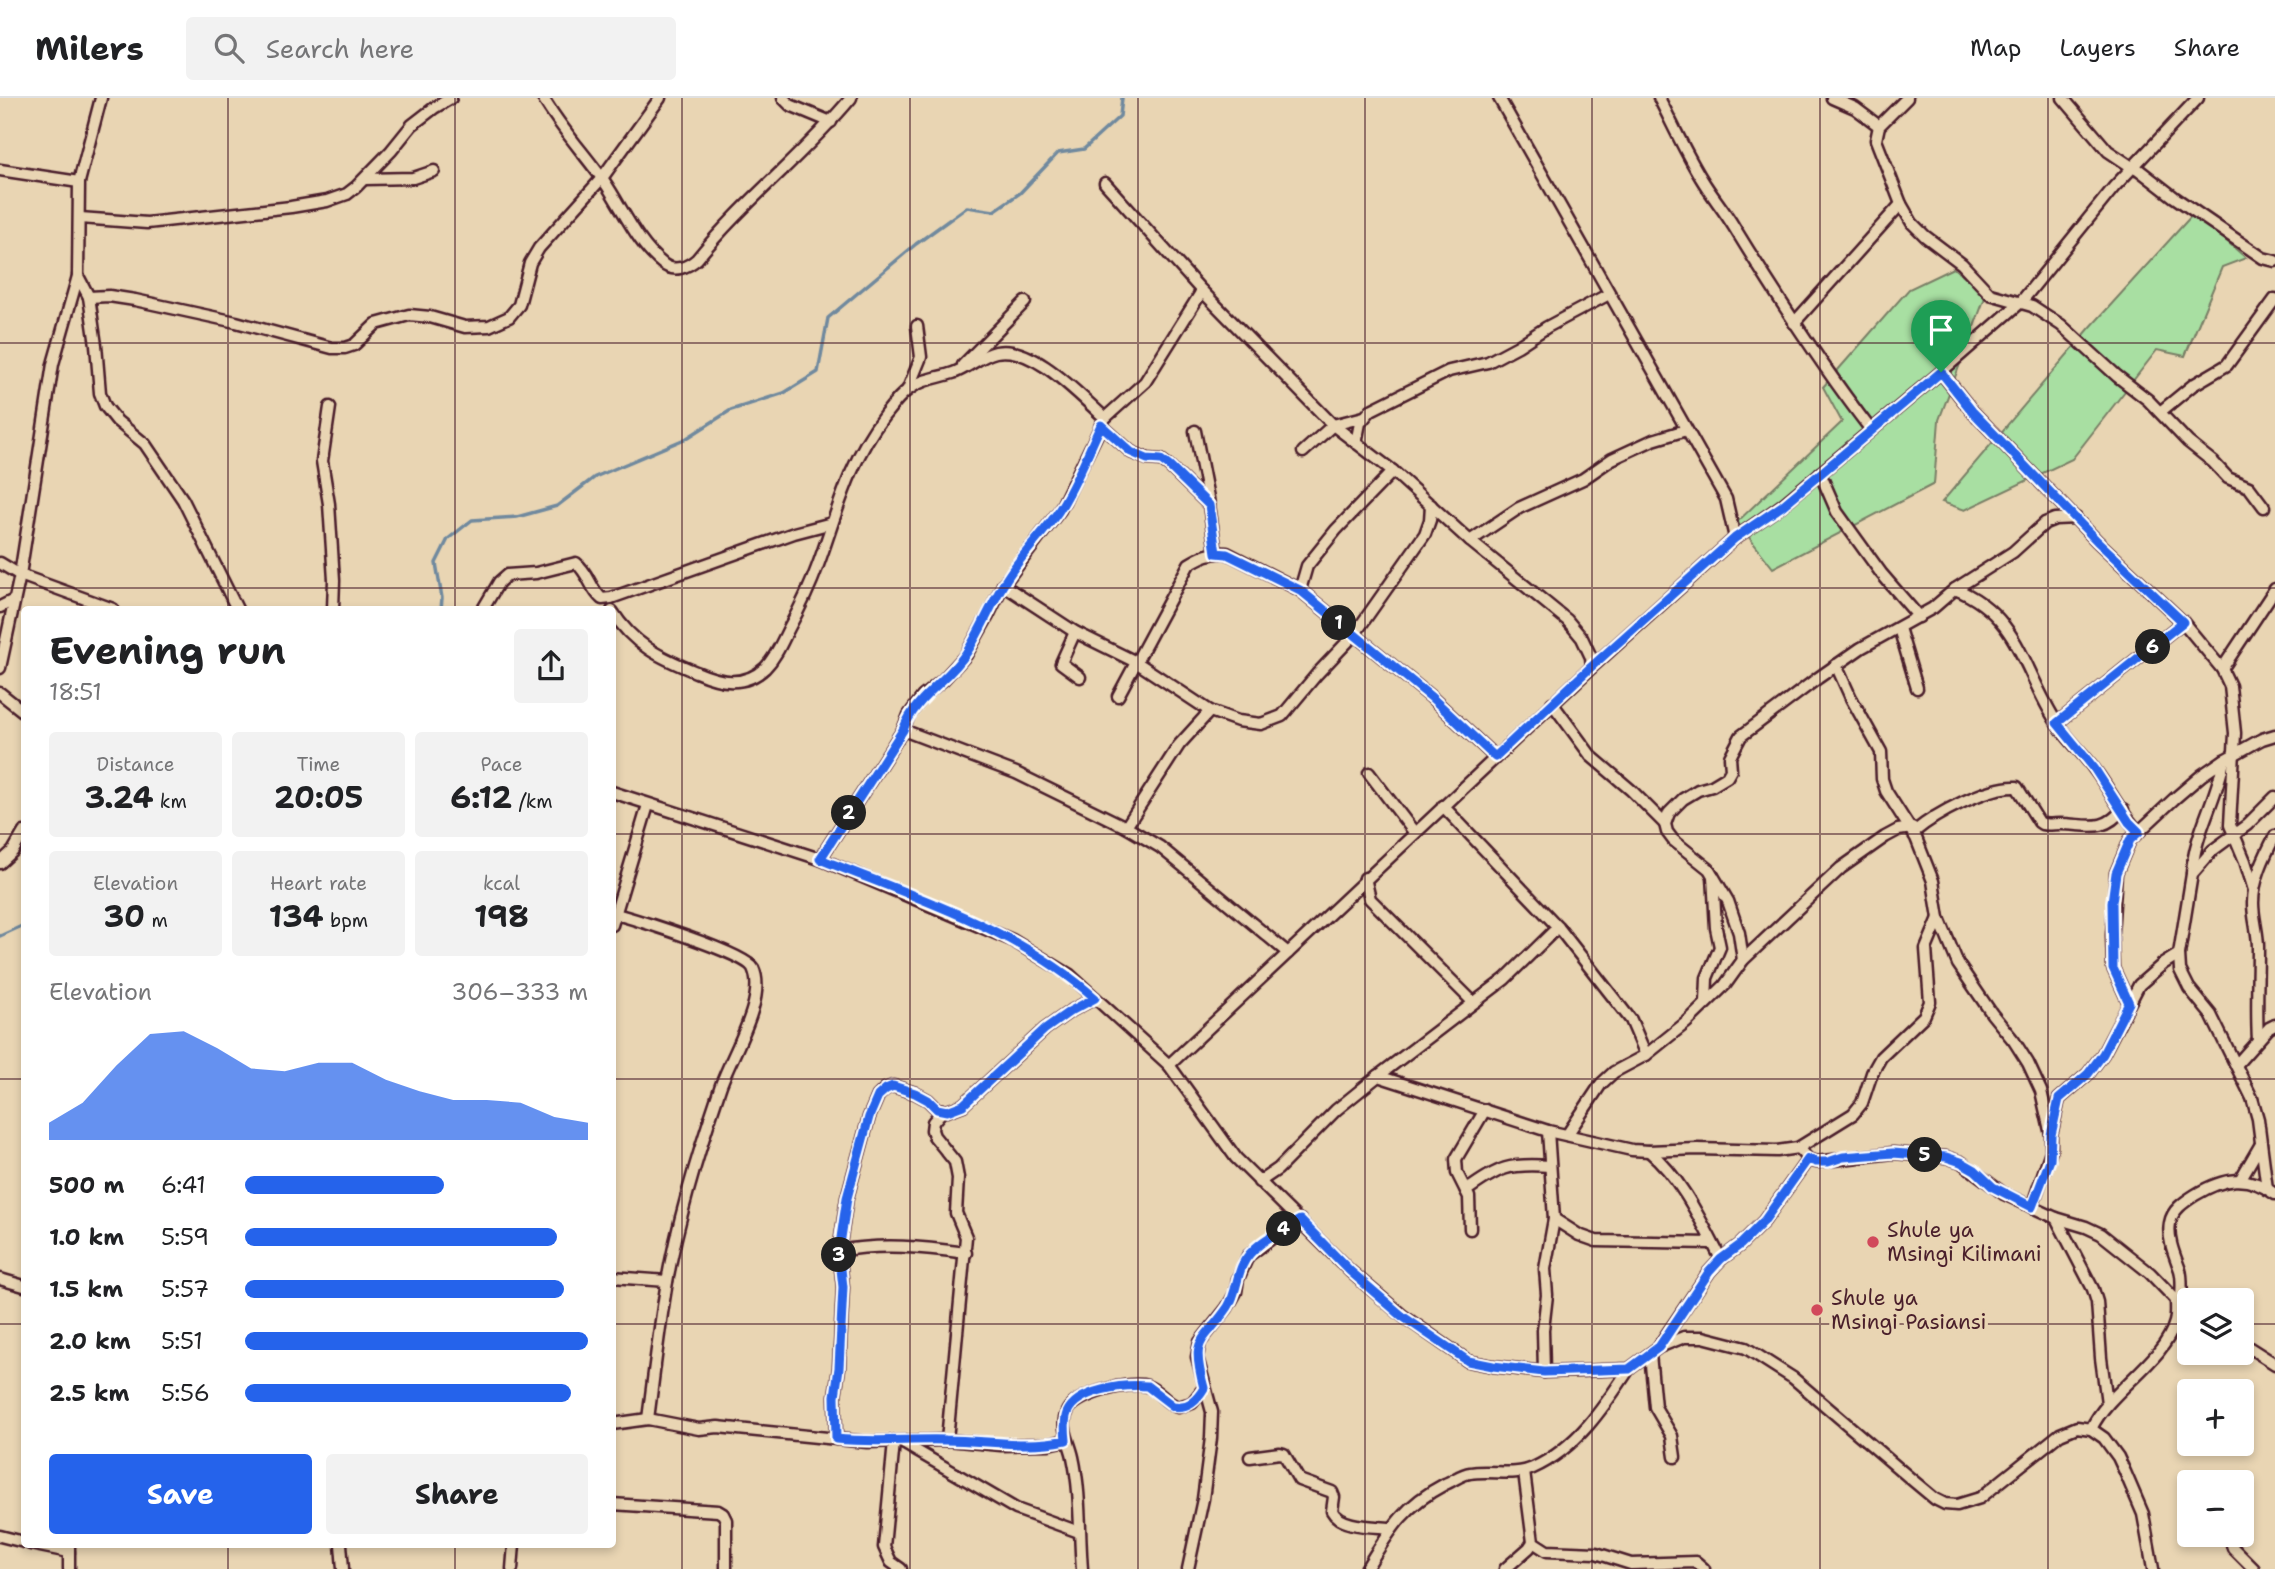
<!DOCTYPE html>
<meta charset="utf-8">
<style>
body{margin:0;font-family:"Shantell Sans",sans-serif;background:#f2f2f2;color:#202124;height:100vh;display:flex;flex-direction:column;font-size:26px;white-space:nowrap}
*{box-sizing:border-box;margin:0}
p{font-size:23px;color:#757577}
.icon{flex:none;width:38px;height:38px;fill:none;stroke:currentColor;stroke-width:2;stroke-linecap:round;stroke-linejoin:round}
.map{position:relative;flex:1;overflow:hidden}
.details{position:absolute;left:21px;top:508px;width:595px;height:942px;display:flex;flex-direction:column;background:#fff;border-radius:7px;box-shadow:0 4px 10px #0003}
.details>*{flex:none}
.buttons{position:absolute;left:2177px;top:1190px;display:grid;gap:14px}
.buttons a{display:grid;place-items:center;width:77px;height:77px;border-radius:7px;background:#fff;box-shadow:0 4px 10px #0003;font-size:35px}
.pin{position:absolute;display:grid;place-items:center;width:60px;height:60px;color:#fff;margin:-72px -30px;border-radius:50% 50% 50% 0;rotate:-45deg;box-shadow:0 0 7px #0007}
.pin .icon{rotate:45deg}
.km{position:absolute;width:35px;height:35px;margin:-18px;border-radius:50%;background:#222;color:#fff;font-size:19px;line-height:35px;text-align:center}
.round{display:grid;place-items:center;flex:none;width:74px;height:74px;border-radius:7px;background:#f2f2f2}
.overview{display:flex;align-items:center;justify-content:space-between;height:119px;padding:0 28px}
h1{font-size:38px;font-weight:700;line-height:52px}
.stats{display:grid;grid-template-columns:repeat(3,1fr);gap:10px;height:119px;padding:7px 28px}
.stats div{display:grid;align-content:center;border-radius:7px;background:#f2f2f2;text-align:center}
.stats b{font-size:30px;font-weight:700}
.stats small{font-size:19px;font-weight:400}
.stats p{font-size:19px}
.chart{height:196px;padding:14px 28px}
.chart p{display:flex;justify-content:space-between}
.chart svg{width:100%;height:126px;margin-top:7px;fill:#2563eb;opacity:.7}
.primary-button{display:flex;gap:14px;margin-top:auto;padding:14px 28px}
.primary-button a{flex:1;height:80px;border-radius:7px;background:#2563eb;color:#fff;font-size:28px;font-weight:700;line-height:80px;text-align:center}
.primary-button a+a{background:#f2f2f2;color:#202124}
ul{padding:0 28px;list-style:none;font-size:23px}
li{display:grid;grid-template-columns:112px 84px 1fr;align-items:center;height:52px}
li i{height:18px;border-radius:9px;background:#2563eb}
header{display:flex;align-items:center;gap:42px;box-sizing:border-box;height:98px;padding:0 35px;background:#fff;border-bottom:2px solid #e0e0e0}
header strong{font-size:33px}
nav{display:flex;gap:38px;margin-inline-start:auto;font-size:24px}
.search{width:490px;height:63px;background:#f2f2f2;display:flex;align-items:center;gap:18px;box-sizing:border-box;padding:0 24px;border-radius:7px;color:#757577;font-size:26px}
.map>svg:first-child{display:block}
.green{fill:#a8dfa2;stroke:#797f66;stroke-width:2}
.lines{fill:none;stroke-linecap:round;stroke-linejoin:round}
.stream{stroke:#6f899e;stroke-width:3.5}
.minor-casing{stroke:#4a1f2b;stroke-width:15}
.minor{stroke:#e9d5b3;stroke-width:10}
.route-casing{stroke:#fff;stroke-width:14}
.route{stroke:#2563eb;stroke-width:9}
.grid{fill:none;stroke:#4a1f2b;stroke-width:2;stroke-opacity:0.55}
.poi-dot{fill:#d1495b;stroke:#e9d5b3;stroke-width:2.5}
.labels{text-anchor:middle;stroke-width:7;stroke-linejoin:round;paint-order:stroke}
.poi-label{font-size:21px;fill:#4a1f2b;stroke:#e9d5b3;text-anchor:start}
</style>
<header>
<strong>Milers</strong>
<div class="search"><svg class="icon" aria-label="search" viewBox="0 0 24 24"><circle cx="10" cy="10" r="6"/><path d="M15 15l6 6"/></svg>Search here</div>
<nav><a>Map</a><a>Layers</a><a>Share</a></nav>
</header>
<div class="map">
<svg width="2275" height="1471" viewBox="0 0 2275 1471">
<rect width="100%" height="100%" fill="#e9d5b3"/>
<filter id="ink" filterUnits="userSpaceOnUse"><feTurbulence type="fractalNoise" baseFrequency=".0143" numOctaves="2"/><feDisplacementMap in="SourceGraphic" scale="14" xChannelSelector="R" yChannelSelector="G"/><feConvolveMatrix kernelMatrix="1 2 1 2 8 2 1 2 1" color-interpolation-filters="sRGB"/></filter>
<g filter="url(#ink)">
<g class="green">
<path d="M2194,115l52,45 -24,9 -37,89 -28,-6 -85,109 -107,51 -23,-8 147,-173z"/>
<path d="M1953,170l34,24 -48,128 -5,64 -161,84 -36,-46 105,-100 -19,-35 86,-98z"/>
</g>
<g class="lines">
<g class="stream">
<path d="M441,511l1,-11 -6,-35 12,-24 24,-19 45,-3 40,-11 38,-29 92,-39 44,-28 53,-17 34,-21 10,-54 88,-74 51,-37 27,4 26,-18 38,-40 26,-4 36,-33 2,-18"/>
<path d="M0,838l24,-11"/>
</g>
<g class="minor-casing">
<g id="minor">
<path d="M543,0c19,32 40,54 61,83 18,26 33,63 59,83 11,9 25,3 34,-5 47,-58 107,-104 154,-161"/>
<path d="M783,0l7,7 41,17"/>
<path d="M1499,0l227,401 9,39"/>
<path d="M1659,0c14,27 26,54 42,80 10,17 23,32 33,49 43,70 87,138 137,203"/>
<path d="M1832,0l23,10 24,18"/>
<path d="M1907,0l-28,28 -3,14 25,64 11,19 13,13 37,28 28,30 42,12 29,19 56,51 31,24 40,42 25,20 15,16 21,9 15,20"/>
<path d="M2063,0l45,53 24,16"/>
<path d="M2134,68l40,31 89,61 12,3"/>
<path d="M0,72l79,12"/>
<path d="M365,81l48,-1 21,-7"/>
<path d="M1105,85l97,108 131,134 60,46 77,70 97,79 15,18 9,19 1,10"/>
<path d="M80,120l67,5 144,-16 36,-6 20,-7 9,-7 35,-36 21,-26 22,-17 17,-10"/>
<path d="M78,178l11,21 7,48 4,48 5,13 12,15 28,23 38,56 54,109"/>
<path d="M89,199l20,-1 26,4 101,22 96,26h13l9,-3 22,-21 33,-9 21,2 35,10 24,-1 20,-9 10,-12 11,-42 9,-15 63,-70 58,-80"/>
<path d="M1794,225l107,-119"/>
<path d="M963,267l62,-63"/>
<path d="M1941,274l31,39 125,130 86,81 39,47 8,17 5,47 -5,92 15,36 9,29"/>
<path d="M908,291l13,-32 -4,-31"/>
<path d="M330,309l-8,54 7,43 5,76 -1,29"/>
<path d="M2160,314l33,-27 34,-20 48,-66"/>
<path d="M1101,327l30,27 17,7 13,1 8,6 40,39"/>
<path d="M1195,333l13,67 8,55"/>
<path d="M1356,345l4,-20 11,-13 78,-39 39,-9 30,-16 29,-19 62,-33"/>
<path d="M1303,354l30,-27 31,-8"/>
<path d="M1393,373l-57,59 -29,36 -7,24 131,107 64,60"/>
<path d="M1820,375l17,39 44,61 38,44"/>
<path d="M1470,443l49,-33 64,-29 29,-20 41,-19 33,-10"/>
<path d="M0,465l20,12 93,34"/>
<path d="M1003,487l72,47 61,30 74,49 28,10 23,3 21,-8 35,-42 37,-39 71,-101 5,-14 1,-15"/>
<path d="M1955,491c64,25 69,84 102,134 11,17 27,31 38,47 15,20 26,44 44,62"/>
<path d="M0,509l14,-7"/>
<path d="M483,511l16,-27 8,-7 29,-2 40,-10c13,10 14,26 26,36l9,-1 183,-65 38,-10"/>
<path d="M612,513c21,34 49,47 84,61 23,10 48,16 69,-4 11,-11 17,-26 24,-40 11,-20 21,-41 29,-63 19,-52 31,-104 66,-149 7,-9 15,-20 25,-27 13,-10 29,-11 44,-16 15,-5 28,-18 43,-21 37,-8 83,43 109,66"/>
<path d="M1899,530l18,60"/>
<path d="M1075,534l-14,31 19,14"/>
<path d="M1836,567l15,33 30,54 1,27 4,12 30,47 17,43 6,37 19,46 34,50 22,27 14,22 13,28 10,44v16l-19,56"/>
<path d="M0,570l20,-93 33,-211 25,-88 1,-94 22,-84"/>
<path d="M2222,571l53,-80"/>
<path d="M0,595l24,19"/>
<path d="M1118,598l71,-132c13,-8 22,-12 38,-11l73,37"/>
<path d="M1552,605l39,53 40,34 34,34"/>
<path d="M2057,625l126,-101"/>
<path d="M903,632l113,43 110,54 34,20 128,106"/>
<path d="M1369,675l45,59"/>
<path d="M612,694l208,67 192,81 58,35 99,90 67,93 114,113 53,45 65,45 25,5 51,6 36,-1 49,-2 30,-22 25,-10h19l43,11 47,30 118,101 24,20 10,5 12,1 23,-7 80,-64 17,-7 14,2 13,9 14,19 7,15 18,42 10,55"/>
<path d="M1443,708l115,121 73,93 15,35"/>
<path d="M1126,729l53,-82 31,-34"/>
<path d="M1914,734c21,-18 75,-47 103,-45l22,35 3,2c6,1 12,0 18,0 27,0 43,10 63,-15"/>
<path d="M820,761l83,-129 6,-15 14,-19 20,-16 23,-25 22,-39 15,-31 57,-75 45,-92 40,-36 57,-91"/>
<path d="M0,765l13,-12 11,-19"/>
<path d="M2192,775c2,-39 25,-74 32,-113"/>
<path d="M1365,780l5,21 103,103"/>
<path d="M616,816c21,6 129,39 137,54 15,31 -23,89 -33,120 -21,62 -42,130 -53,194 -8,46 -13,92 -19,137"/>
<path d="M612,827l36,-120"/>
<path d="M1743,862l-4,-27 -11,-32 -19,-32 -36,-29 -6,-8 -2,-8 4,-11 14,-14 15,-9 14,-4 15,-9 4,-7 -1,-13 11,-21 77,-58 43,-30 72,-40 22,-19 58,-37 32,-29 10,-4 21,-1"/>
<path d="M1706,904l1,-24 13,-31 -4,-19 -3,-52"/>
<path d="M2129,905l-16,-35 -1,-33 4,-62 14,-33 44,-41 28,-24 22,-15 38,-21 13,-4"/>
<path d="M2258,942c-2,-31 0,-62 0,-93 0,-15 -5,-29 -5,-44 0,-23 11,-46 22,-67"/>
<path d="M1169,967l423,-398 143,-129 46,-32 160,-134 80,-70 93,-115 84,-89"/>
<path d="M2236,967l33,-37 6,-3"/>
<path d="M1378,978l127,-97 53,-52"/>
<path d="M943,1012l-10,12 -1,8 2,6 21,26 3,16 -2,35 10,24 -19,203"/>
<path d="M2052,1033l7,-32 29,-25 15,-20 36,-69 24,-21 16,-10"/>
<path d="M1567,1037l34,-51 13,-12 32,-17 41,-33 38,-37 18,-25 98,-92 44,-31 13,-7 14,-2"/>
<path d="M1798,1050l10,11 8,3 77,-9 53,4 15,5 43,32 52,24 30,9 15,7 49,39 26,27 13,7"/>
<path d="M1649,1053c33,28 52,70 72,108"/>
<path d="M2240,1082l21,-36"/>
<path d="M1259,1084l19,-13 58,-59 42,-34 170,55 84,19 17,1 48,-2 80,2 21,-3 55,-34 9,-11 10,-30 9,-16 43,-41 6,-14 -4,-53 13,-31"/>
<path d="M2267,1091l-9,-70 -6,-21 -41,-83 -22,-27 -9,-18 -1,-16 13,-80 21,-24 34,-25 28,-28"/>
<path d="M1466,1093c33,-24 43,-28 84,-25"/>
<path d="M2056,1120l37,71 4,13 4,56 6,45"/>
<path d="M1554,1121l25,16 17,6 115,2"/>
<path d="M1470,1131l-1,-32 -12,-24 -1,-14 29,-49"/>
<path d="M839,1153c43,-8 84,-4 127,2"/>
<path d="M612,1179l55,4"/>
<path d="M0,1181l24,7"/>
<path d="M2181,1205c0,-10 2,-23 -1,-33 -5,-14 -13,-31 -10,-47 2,-13 14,-21 25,-28 28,-17 52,-22 80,-1"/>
<path d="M2242,1245l33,21"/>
<path d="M1659,1248l50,-74 12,-13 19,-14 24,-24 44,-62"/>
<path d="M1650,1256l5,53 17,29 3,21"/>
<path d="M1544,1274l-1,-42 4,-35 -2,-26 9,-50 -6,-88"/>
<path d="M612,1326l36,-5 51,10 19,-2 149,15 80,-2 54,5 48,-1 18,-4"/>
<path d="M2091,1331c19,-40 73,-67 84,-107 2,-7 1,-15 1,-22"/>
<path d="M836,1341l-1,-43 4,-28 4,-81 -4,-36 8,-53 22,-81 9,-21 7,-7 8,-3 22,7 13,7 9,9 10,2 16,-6 82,-76 24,-17 26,-14"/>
<path d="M894,1344l-10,105 7,15 10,7"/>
<path d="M903,1345l113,66 63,23"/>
<path d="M1250,1359l30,-4 4,1 15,26 33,12 2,5 -2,14c9,17 41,15 59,17"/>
<path d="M612,1406l106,7 5,3 3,6v49"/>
<path d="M2229,1437l4,13 21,21"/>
<path d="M0,1438l24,6"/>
<path d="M1533,1444l14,9 49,2 35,11 65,-2 8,7"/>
<path d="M30,1446l39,8"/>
<path d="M341,1446l2,25"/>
<path d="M69,1471v-25"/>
<path d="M512,1471l2,-25"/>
<path d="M1082,1471c-3,-37 -1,-76 -9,-112 -3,-15 -14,-31 -5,-47 10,-17 62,-29 79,-24 12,4 18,17 31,21l14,-4 12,-15"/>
<path d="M1188,1471l15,-70 8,-61 1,-26 -15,-55 3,-15 27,-34 9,-16 2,-13 10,-23 36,-27 16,-9"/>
<path d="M1366,1471c24,-39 37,-63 79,-85 8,-3 16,-10 25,-11 20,-4 44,4 63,-5 44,-20 71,-61 96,-99"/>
<path d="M1505,1471l24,-21 4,-6 -9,-70"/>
</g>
</g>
<use href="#minor" class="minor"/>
</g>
</g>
<g class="lines" filter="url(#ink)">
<g class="route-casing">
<path id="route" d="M1941,274l31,39 125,130 86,81 -126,101 37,45 35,54 10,10 -9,8 -14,33 -4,29 1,66 16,35 -26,51 -15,20 -29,25 -8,36 -1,25 -18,47 -39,-20 -18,-17 -14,-8 -15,-5 -53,-4 -50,4 -15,5h-12l-8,-3 -44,62 -24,24 -19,14 -12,13 -50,75 -30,22 -85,3 -51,-6 -25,-5 -66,-45 -52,-45 -50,-51c-19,11 -49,24 -58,46 -6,14 -6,28 -14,41 -26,38 -38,29 -24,81 -7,12 -16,21 -31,18l-26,-20c-22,-2 -70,3 -80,27 -3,8 -2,18 -1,27 -40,9 -79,0 -120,0 -37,-1 -72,3 -110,-1l-1,-43 4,-28 4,-81 -4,-36 8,-53 22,-81 9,-21 8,-7 7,-3 22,7 13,7 9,9 10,2 16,-6 82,-76 24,-17 26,-14c-77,-69 -181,-101 -275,-139l83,-129c14,-36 45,-48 64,-78 14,-22 23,-45 36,-67 14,-26 38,-48 55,-73 18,-27 29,-58 43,-87l30,27 16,7 14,1 8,6 40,39 7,48 11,1 73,36 131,107 64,60 96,-90 144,-129 47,-32z"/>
</g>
<use href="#route" class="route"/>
</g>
<path class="grid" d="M228,0v511M455,0v511M682,0v1471M910,0v1471M1138,0v1471M1365,0v1471M1592,0v1471M1820,0v1471M2048,0v1471M0,245h2275M0,490h2275M0,736h24M612,736h1663M0,981h24M612,981h1663M0,1226h24M612,1226h1577M2242,1226h33M228,1446v25M455,1446v25"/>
<g class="poi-dot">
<circle cx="1873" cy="1144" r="7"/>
<circle cx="1817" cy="1212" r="7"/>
</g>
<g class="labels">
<g class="poi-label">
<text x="1887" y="1139">Shule ya<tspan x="1887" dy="24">Msingi Kilimani</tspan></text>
<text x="1831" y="1207">Shule ya<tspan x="1831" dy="24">Msingi Pasiansi</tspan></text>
</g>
</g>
</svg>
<div class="buttons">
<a><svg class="icon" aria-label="layers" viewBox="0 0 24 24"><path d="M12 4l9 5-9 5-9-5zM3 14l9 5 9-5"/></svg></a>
<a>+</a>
<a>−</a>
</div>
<div class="pin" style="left:1941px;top:274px;background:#1e9e55"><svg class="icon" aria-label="arrive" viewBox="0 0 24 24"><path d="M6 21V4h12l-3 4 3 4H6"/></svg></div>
<b class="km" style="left:1339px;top:525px">1</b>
<b class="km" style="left:849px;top:715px">2</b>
<b class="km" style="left:839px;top:1157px">3</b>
<b class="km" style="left:1284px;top:1131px">4</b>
<b class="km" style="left:1925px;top:1057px">5</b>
<b class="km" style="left:2153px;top:549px">6</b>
<section class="details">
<div class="overview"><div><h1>Evening run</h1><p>18:51</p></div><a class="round"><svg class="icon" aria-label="share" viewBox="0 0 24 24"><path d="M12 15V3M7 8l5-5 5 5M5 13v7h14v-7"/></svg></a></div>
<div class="stats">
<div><p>Distance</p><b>3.24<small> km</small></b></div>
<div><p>Time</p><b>20:05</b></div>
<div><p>Pace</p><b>6:12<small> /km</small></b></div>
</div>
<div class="stats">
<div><p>Elevation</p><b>30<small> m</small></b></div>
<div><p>Heart rate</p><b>134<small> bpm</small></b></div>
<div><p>kcal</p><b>198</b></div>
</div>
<div class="chart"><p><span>Elevation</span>306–333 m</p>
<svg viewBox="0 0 160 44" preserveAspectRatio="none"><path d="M0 44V38L10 31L20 18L30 7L40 6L50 12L60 19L70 20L80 17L90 17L100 23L110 27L120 30L130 30L140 31L150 36L160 38V44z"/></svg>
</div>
<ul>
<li><b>500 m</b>6:41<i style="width:58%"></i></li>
<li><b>1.0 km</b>5:59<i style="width:91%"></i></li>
<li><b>1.5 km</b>5:57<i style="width:93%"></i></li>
<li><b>2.0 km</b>5:51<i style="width:100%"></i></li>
<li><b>2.5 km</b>5:56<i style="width:95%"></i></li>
</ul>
<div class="primary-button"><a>Save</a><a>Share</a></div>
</section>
</div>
